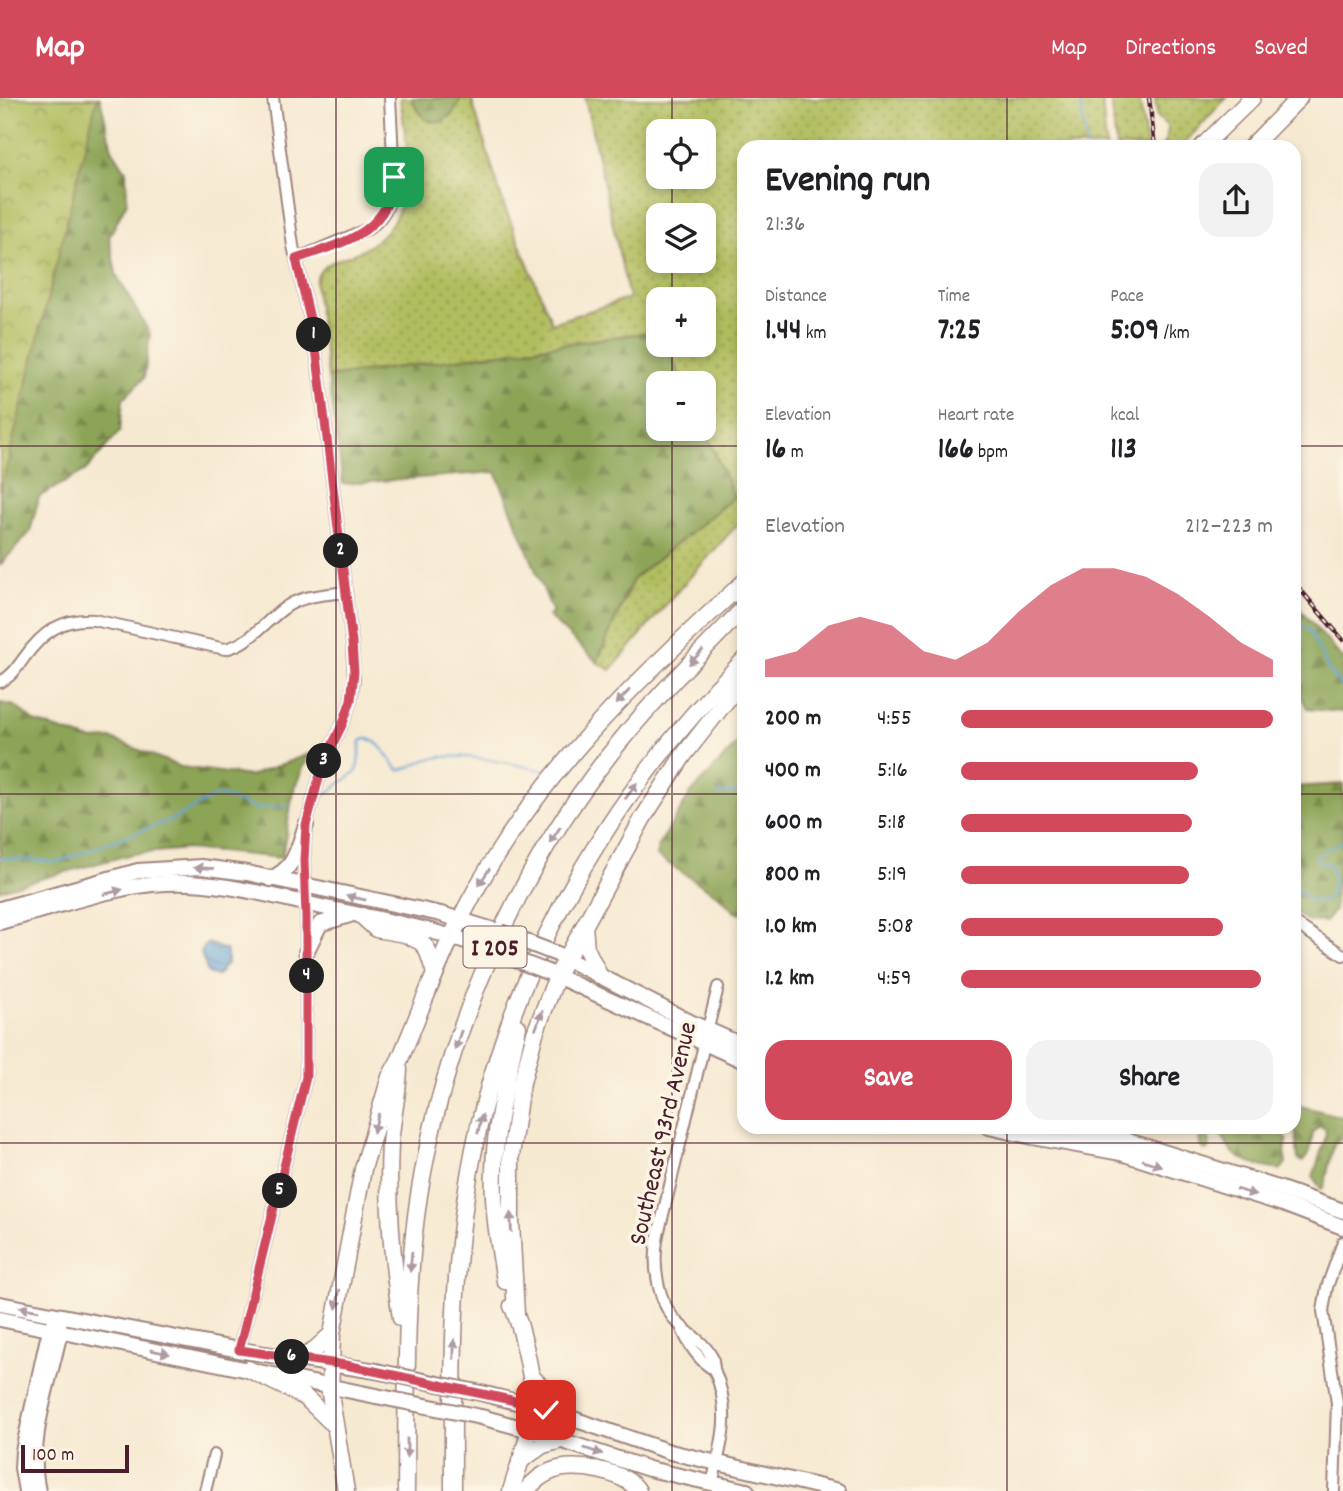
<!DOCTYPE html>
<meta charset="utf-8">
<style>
body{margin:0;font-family:Dekko,sans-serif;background:#f2f2f2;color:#202124;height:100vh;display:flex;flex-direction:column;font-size:26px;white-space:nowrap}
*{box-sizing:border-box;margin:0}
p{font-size:23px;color:#757577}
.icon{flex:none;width:38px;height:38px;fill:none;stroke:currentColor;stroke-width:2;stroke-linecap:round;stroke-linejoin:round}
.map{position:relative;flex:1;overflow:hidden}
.panel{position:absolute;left:737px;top:42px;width:564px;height:994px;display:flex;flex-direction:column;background:#fff;border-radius:21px;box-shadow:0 4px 10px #0003}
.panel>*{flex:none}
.tools{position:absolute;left:646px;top:21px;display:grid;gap:14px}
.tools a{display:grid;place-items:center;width:70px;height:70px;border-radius:14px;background:#fff;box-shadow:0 4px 10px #0003;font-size:35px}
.scale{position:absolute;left:21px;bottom:18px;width:108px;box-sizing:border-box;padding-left:7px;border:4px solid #4a1f2b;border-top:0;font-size:19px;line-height:24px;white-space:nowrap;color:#4a1f2b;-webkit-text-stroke:5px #fcf5e5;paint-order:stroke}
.pin{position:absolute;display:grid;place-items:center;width:60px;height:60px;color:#fff;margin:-30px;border-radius:14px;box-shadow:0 4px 10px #0006}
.km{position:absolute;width:35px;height:35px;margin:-18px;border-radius:50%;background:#222;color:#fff;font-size:19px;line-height:35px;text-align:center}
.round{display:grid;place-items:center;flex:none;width:74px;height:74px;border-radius:21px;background:#f2f2f2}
.head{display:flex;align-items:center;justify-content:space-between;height:119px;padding:0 28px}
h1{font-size:38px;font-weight:700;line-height:52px}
.stats{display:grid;grid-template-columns:repeat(3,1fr);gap:10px;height:119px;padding:7px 28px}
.stats div{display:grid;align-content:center}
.stats b{font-size:30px;font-weight:700}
.stats small{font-size:19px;font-weight:400}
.stats p{font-size:19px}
.chart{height:196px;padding:14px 28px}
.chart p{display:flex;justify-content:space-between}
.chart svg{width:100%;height:126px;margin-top:7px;fill:#d1495b;opacity:.7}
.cta{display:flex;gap:14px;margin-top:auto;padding:14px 28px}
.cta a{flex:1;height:80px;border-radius:21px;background:#d1495b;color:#fff;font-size:28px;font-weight:700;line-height:80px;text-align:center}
.cta a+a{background:#f2f2f2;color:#202124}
ul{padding:0 28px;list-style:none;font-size:23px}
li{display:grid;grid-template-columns:112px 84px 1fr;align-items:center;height:52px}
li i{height:18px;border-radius:9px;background:#d1495b}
header{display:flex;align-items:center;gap:42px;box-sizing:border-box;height:98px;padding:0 35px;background:#d1495b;color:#fff}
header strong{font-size:33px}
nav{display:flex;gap:38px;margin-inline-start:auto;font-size:24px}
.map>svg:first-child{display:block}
.grass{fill:url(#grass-dots);stroke:#7e6e45;stroke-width:2;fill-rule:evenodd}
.forest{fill:url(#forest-firs);stroke:#6b6240;stroke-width:2}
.park{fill:url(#park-crowns);stroke:#7e6e45;stroke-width:2}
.water{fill:url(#water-waves);stroke:#566180;stroke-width:2}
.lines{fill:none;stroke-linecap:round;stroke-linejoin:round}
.stream{stroke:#61a3d5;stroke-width:2}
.minor-casing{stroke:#a0847e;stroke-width:14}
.major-casing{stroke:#a0847e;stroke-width:18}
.highway-casing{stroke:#a0847e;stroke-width:19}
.minor{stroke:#fff;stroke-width:10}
.major{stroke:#fff;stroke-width:14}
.highway{stroke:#fff;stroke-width:16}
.rail-casing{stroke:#4a1f2b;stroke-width:4.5}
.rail{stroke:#fcf5e5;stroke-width:2;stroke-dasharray:5;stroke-linecap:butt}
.major-bridge-casing{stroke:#a0847e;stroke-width:18;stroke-linecap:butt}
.major-bridge{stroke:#fff;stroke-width:14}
.oneway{fill:#ae9aa0}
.route-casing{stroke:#fff;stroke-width:14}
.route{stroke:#d1495b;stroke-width:9}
.grid{fill:none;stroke:#4a1f2b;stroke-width:2;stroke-opacity:0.55}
.labels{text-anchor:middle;stroke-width:7;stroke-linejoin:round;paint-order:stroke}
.shield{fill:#fcf5e5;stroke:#7f5f63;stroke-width:2}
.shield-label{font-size:24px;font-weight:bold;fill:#4a1f2b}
.street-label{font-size:26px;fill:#4a1f2b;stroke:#fcf5e5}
</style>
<header>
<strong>Map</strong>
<nav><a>Map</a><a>Directions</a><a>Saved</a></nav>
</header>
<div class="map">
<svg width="1343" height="1393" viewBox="0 0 1343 1393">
<defs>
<pattern id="grass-dots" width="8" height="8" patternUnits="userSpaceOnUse" patternTransform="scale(1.75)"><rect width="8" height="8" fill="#b1bd5f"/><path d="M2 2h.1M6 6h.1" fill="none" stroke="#92994f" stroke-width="1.8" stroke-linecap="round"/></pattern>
<pattern id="forest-firs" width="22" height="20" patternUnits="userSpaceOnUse" patternTransform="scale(1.75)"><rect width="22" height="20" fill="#8ca456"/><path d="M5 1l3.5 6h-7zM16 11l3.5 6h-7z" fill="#748547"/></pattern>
<pattern id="park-crowns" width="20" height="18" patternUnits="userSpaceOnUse" patternTransform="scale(1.75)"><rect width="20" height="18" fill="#b1bd5f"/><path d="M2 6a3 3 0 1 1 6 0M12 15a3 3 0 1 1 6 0" fill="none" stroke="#92994f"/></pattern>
<pattern id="water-waves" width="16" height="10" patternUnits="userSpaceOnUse" patternTransform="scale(1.75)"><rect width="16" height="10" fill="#61a3d5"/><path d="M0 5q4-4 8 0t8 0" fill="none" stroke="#5284ad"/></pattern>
</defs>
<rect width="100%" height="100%" fill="#fcf5e5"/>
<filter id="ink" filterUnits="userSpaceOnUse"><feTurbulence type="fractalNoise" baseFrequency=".0143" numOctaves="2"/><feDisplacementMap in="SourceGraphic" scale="14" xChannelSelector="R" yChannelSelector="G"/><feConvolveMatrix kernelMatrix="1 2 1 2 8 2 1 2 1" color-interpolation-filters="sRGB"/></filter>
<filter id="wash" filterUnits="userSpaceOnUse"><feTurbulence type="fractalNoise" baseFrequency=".00686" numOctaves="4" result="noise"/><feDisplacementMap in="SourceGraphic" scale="28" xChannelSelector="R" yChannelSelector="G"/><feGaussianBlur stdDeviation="1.57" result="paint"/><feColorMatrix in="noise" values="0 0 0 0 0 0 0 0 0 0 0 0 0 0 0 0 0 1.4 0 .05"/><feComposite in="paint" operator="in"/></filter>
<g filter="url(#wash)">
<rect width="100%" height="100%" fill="#f6e9d1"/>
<g class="grass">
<path d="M400,0h12l4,10 37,5 8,-15h10l32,105 49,120 77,-25 -44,-200h517l4,49h-362v370l-70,78 -63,75 -14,-8 36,-83 101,-82 -30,-69v-45h-21l-17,-38h38v-46h-46v32l-330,46 -13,-93c4,-25 30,-24 49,-35 18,-10 30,-25 37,-44 12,-35 4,-72 -1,-107zM658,33h46v46h-46zM658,117h46v46h-46z"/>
<path d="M1111,0h28l8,49h-31z"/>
<path d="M1155,0h71l-45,49h-19l5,-11 1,-9 -11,-11z"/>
</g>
<g class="forest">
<path d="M0,0h100l12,51 14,22 1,31 -18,35 7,37 34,60 -6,44 -21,21 -3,32 -34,39 -47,27 -9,35 -30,33z"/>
<path d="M412,0h49l-8,15 -12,9 -15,-2 -10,-12z"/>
<path d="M658,233v14h8l17,38h-25v46l46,-1 30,69 -101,82 -36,83 -49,-46 5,-3 -57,-141 -153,12 -15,-107z"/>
<path d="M1293,503l50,58v53l-35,-3 -7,-12 -1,-33 -7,-23z"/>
<path d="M0,605l15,3 20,16 56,18 21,-1 69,28 69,9 59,-22 -16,38 -11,66 -95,-9 -55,5 -132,36z"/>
<path d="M744,638v179l-9,-3 -15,-15 -63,-41 1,-10 33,-53z"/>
<path d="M1343,686v79l-4,4 -5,44 -9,11 -17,-1 -15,-10v-124z"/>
<path d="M1293,1006l50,13v21l-9,6 -10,43 -3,2 -8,-12 12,-38 1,-10 -7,-3 -6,6c-2,11 -2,23 -11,30l-4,-3z"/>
<path d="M1199,1029h82l6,15 -3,9 2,13 -6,6c-17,-3 -41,-7 -51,-22 -5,-7 -5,-13 -13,-18l-9,4 3,14 -4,3 -6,-6z"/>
</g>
<path class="park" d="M0,0h97l-97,395z"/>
<path class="water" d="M208,845l19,8v13l-10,12 -9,-3 -7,-20 2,-6z"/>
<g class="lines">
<g class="stream">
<path d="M1080,0l7,49"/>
<path d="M1293,521l16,11 21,42 13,16"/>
<path d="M326,696l31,-23 4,-30 6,-3c17,6 20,21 32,32 12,-1 20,-9 30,-11 38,-8 82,6 119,12"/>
<path d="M718,696l26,-2"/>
<path d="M0,760l57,4 116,-43 45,-24 40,14 32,-4"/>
<path d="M1293,785l14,16 17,3c11,-13 12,-21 6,-37l-12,-3 -2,-6 27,-15"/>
</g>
</g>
</g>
<g filter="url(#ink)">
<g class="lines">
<g class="minor-casing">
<g id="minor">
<path d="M296,161l72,-30c18,-12 24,-30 26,-52l-4,-79"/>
<path d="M0,584c11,-5 17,-14 24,-24 18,-25 37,-40 70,-38l131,29c24,-5 39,-26 58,-40 18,-14 41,-14 63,-17"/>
<path d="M1293,824l50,33"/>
<path d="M681,1228c6,16 17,34 32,43"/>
<path d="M239,1252l67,-273v-160l-2,-57 2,-35 17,-61 20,-41 8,-23 3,-22 -2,-35 -37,-303 -22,-94 -20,-148"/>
<path d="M712,1385c10,-40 20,-70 3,-111 -2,-5 -1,-11 -3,-15 -7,-14 -20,-21 -31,-31 -24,-21 -29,-61 -23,-91l60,-248"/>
<path d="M205,1393l9,-36"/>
<path d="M1334,1393l3,-88 -14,-92 4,-24 16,-45"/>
</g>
</g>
<g class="major-casing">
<g id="major">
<path d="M270,781c26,-11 27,-29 36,-54"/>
<path d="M0,811l138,-38 63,-4 46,6 194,41 59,18"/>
<path d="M0,824c50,-13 115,-37 165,-39 53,-3 106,13 157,24 50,11 101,20 150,36"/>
<path d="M306,854l14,-28 30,-9"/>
<path d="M557,856l135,69 52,23"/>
<path d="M550,875l194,88"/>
<path d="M989,1029l44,10 88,16 162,51 60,23"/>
<path d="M1056,1029l69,13 156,49 62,22"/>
<path d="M0,1206l239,46 137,21"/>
<path d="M0,1221l376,77"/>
<path d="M481,1295l63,16 126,43 169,39"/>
<path d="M481,1319l48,13 120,39 98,22"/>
<path d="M26,1393l-4,-23 1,-17 24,-109 7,-20"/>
<path d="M38,1393c-12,-52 12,-109 22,-160l-1,-7"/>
</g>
</g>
<g class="highway-casing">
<g id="highway">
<path d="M1202,49l50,-49"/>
<path d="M1251,49l48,-49"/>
<path d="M362,818l14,13 29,5 16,8 6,7 8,24"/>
<path d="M584,828l2,22 13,27"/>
<path d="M399,971c-1,25 -7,50 -9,75 -3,58 2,117 11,174"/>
<path d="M505,1183c-6,-36 -13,-74 -11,-111 1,-49 14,-96 24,-143"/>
<path d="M516,1216l-5,-92v-66l9,-66 15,-57 22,-57 86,-158 40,-62 61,-78"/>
<path d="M297,1260l14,-5 21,-19"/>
<path d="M248,1271l57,28 29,28"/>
<path d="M531,1278l39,41"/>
<path d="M520,1363l23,-16 18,-5"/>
<path d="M346,1393l-16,-97 2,-60 31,-165 27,-92 10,-18c21,-50 40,-102 66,-151 66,-128 172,-230 278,-326"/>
<path d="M406,1393c1,-99 -2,-198 13,-296 26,-160 96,-325 199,-451 39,-48 83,-92 126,-136"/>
<path d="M453,1393c0,-99 -2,-198 13,-296 30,-205 133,-389 278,-535"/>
<path d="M511,1393c8,-27 20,-56 22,-84 2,-21 -11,-82 -21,-101"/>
<path d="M526,1393c7,-9 15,-16 26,-20 21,-9 74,0 86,20"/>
</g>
</g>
<use href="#minor" class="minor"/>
<use href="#major" class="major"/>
<use href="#highway" class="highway"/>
<g class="rail-casing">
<g id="rail">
<path d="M1149,0l6,49"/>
<path d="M1293,483l50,59"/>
</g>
</g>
<use href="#rail" class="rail"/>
<g class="major-bridge-casing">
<g id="major-bridge">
<path d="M500,834l57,22"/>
<path d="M472,845l78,30"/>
<path d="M376,1273l105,22"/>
<path d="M376,1298l105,21"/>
</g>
</g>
<use href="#major-bridge" class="major-bridge"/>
</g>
<defs><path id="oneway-solid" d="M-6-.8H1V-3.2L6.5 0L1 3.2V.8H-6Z" transform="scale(1.75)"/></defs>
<g class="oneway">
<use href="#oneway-solid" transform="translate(696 559) rotate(134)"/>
<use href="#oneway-solid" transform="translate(623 599) rotate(133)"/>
<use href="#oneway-solid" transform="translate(631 693) rotate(-54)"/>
<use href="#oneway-solid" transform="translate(555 737) rotate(123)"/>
<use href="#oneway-solid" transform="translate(204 770) rotate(-177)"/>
<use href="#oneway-solid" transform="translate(484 779) rotate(123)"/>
<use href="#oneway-solid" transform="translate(113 794) rotate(-15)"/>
<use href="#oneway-solid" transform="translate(356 800) rotate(-168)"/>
<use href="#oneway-solid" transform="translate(539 922) rotate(-70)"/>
<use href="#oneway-solid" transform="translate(458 942) rotate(109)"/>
<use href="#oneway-solid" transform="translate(376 1025) rotate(106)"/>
<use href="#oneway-solid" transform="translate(480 1026) rotate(-77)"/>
<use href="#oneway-solid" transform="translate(1152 1065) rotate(18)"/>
<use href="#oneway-solid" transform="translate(1246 1094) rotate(17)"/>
<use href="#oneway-solid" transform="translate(511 1124) rotate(-92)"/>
<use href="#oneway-solid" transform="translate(411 1164) rotate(95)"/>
<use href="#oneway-solid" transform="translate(338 1201) rotate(100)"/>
<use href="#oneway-solid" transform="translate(29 1211) rotate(-170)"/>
<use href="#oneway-solid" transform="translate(454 1251) rotate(-89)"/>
<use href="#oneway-solid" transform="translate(160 1254) rotate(11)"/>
<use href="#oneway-solid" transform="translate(407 1350) rotate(90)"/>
<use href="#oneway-solid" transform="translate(593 1353) rotate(18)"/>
</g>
</g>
<g class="lines" filter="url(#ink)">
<g class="route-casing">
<path id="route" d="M394,79c-5,57 -53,66 -98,82l19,81 37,303 2,29 -3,28 -8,23 -20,41 -17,61 -2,35 2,57v160l-67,273 107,15 165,35 35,10"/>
</g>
<use href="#route" class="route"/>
</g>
<path class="grid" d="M336,0v1393M672,0v33M1007,0v49M672,79v38M672,163v38M672,247v38M672,331v1062M0,348h744M1293,348h50M0,696h744M1293,696h50M1007,1029v364M0,1045h1343"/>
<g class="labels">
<rect class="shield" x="463.5" y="828.5" width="63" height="41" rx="5"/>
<g class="shield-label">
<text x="495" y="857">I 205</text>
</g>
<g class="street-label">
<text transform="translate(661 1035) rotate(-77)" y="9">Southeast 93rd Avenue</text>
</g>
</g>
</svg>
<div class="tools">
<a><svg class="icon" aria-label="locate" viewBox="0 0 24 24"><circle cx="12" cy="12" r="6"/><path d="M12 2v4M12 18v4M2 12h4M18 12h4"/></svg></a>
<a><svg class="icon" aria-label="layers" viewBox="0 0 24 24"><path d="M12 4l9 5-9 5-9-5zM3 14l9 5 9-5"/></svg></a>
<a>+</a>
<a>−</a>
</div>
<div class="scale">100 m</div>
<div class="pin" style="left:394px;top:79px;background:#1e9e55"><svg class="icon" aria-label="arrive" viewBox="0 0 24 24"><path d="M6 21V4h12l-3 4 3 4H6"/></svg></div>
<div class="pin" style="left:546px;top:1312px;background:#d93025"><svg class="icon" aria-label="check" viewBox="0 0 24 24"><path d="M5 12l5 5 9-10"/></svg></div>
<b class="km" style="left:314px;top:237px">1</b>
<b class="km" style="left:341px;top:453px">2</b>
<b class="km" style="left:324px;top:663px">3</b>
<b class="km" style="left:307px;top:878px">4</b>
<b class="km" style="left:280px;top:1093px">5</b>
<b class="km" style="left:292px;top:1259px">6</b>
<section class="panel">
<div class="head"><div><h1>Evening run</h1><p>21:36</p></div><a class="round"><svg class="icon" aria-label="share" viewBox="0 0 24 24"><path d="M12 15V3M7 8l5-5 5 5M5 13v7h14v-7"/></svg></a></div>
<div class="stats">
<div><p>Distance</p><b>1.44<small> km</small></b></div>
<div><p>Time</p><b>7:25</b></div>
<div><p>Pace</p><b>5:09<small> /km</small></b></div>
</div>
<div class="stats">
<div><p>Elevation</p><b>16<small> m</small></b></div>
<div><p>Heart rate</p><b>166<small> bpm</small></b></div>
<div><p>kcal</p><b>113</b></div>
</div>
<div class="chart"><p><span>Elevation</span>212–223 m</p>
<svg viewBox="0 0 160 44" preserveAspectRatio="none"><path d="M0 44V38L10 35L20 26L30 23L40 26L50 35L60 38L70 32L80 21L90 12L100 6L110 6L120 9L130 15L140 23L150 32L160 38V44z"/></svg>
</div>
<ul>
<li><b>200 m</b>4:55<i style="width:100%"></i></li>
<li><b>400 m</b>5:16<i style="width:76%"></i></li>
<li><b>600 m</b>5:18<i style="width:74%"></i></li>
<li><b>800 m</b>5:19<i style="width:73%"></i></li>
<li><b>1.0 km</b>5:08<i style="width:84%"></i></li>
<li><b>1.2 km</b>4:59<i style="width:96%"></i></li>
</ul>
<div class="cta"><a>Save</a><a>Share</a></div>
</section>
</div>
